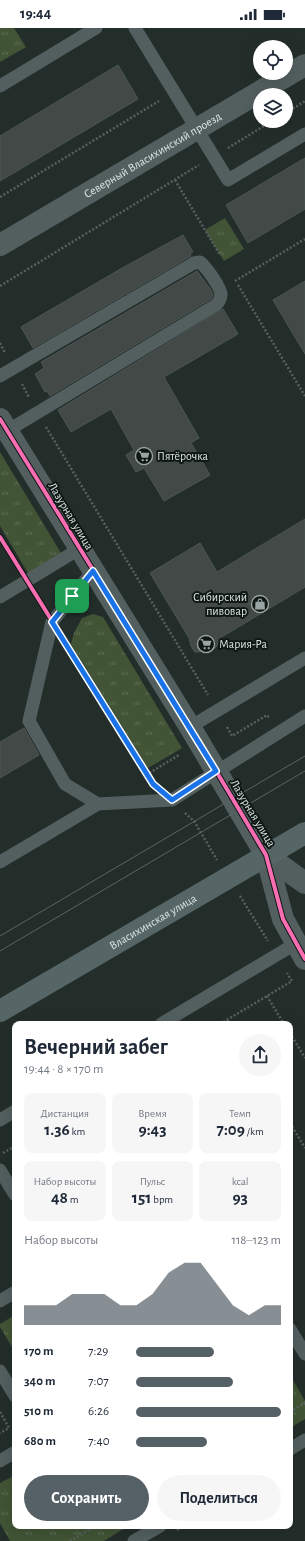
<!DOCTYPE html>
<html lang="ru">
<meta charset="utf-8">
<style>
body{margin:0;font-family:"Alegreya Sans",sans-serif;background:#f6f6f7;color:#1f2937;height:100vh;display:flex;flex-direction:column;font-size:15px;white-space:nowrap}
*{box-sizing:border-box;margin:0}
p{font-size:13px;color:#747a83}
.icon{flex:none;width:22px;height:22px;fill:none;stroke:currentColor;stroke-width:2;stroke-linecap:round;stroke-linejoin:round}
.map{position:relative;flex:1;overflow:hidden}
.drawer{position:absolute;left:12px;top:993px;width:281px;height:508px;display:flex;flex-direction:column;background:#fff;border-radius:8px;box-shadow:0 4px 16px #0002}
.drawer>*{flex:none}
.controls{position:absolute;left:253px;top:12px;display:grid;gap:8px}
.controls a{display:grid;place-items:center;width:40px;height:40px;border-radius:50%;background:#fff;box-shadow:0 4px 16px #0002;font-size:20px}
.pin{position:absolute;display:grid;place-items:center;width:34px;height:34px;color:#fff;margin:-17px;border-radius:8px;box-shadow:0 2px 6px #0006}
.round{display:grid;place-items:center;flex:none;width:42px;height:42px;border-radius:21px;background:#f6f6f7}
.head{display:flex;align-items:center;justify-content:space-between;height:68px;padding:0 12px}
h1{font-size:22px;font-weight:600;line-height:30px}
.metrics{display:grid;grid-template-columns:repeat(3,1fr);gap:6px;height:68px;padding:4px 12px}
.metrics div{display:grid;align-content:center;border-radius:8px;background:#f6f6f7;text-align:center}
.metrics b{font-size:17px;font-weight:600}
.metrics small{font-size:11px;font-weight:400}
.metrics p{font-size:11px}
.chart{height:112px;padding:8px 12px}
.chart p{display:flex;justify-content:space-between}
.chart svg{width:100%;height:72px;margin-top:4px;fill:#566167;opacity:.7}
.primary-button{display:flex;gap:8px;margin-top:auto;padding:8px 12px}
.primary-button a{flex:1;height:46px;border-radius:24px;background:#566167;color:#fff;font-size:16px;font-weight:600;line-height:46px;text-align:center}
.primary-button a+a{background:#f6f6f7;color:#1f2937}
ul{padding:0 12px;list-style:none;font-size:13px}
li{display:grid;grid-template-columns:64px 48px 1fr;align-items:center;height:30px}
li i{height:10px;border-radius:5px;background:#566167}
.status{display:flex;justify-content:space-between;align-items:center;height:28px;padding:0 20px;background:#fff;direction:ltr}
.status svg{height:11px;fill:currentColor}
.map>svg:first-child{display:block}
.grass{fill:url(#grass-tufts)}
.building{fill:#424946;stroke:#4d5652}
.lines{fill:none;stroke-linecap:round;stroke-linejoin:round}
.path{stroke:#576060;stroke-width:2.5;stroke-dasharray:2 2;stroke-linecap:butt}
.service{stroke:#535f5f;stroke-width:13}
.minor{stroke:#535f5f;stroke-width:22}
.trunk{stroke:#566666;stroke-width:22}
.tram{stroke:#5a6463;stroke-width:1}
.cycleway-casing{stroke:#101816;stroke-width:6}
.cycleway{stroke:#f96db3;stroke-width:4}
.route-casing{stroke:#fff;stroke-width:8}
.route{stroke:#1a73e8;stroke-width:5}
.labels{text-anchor:middle;stroke-width:4;stroke-linejoin:round;paint-order:stroke}
.street-label{font-size:12px;fill:#d9e5e2;stroke:#101816}
.poi-label{font-size:12px;fill:#d9e5e2;stroke:#101816;text-anchor:start}
</style>
<div class="status"><b>19:44</b><svg viewBox="0 0 49 12"><path d="M0 12V9h3v3zM5 12V6h3v6zM10 12V3h3v9zM15 12V0h3v12zM26 1h20v11H26zM47 4h2v5h-2z"/></svg></div>
<div class="map">
<svg width="305" height="1513" viewBox="0 0 305 1513">
<defs>
<pattern id="grass-tufts" width="24" height="20" patternUnits="userSpaceOnUse"><rect width="24" height="20" fill="#415435"/><path d="M3 7l-1-3M5 7V3M7 7l1-3M15 17l-1-3M17 17v-4M19 17l1-3" fill="none" stroke="#5c6c52"/></pattern>
</defs>
<rect width="100%" height="100%" fill="#232e2b"/>
<g class="grass">
<path d="M0,0h14l12,19 -26,15z"/>
<path d="M225,190l19,31 -20,12 -19,-31z"/>
<path d="M0,424l61,101 -33,20 -28,-47z"/>
<path d="M93,586l10,3 79,131 -34,20 -77,-124 3,-11 8,-15z"/>
<path d="M15,1287v37l-15,-25v-3z"/>
<path d="M290,1347l15,26v18l-15,9z"/>
<path d="M15,1447v51h113l-24,15h-94l-10,-18v-40z"/>
</g>
<g class="building">
<path d="M118,37l20,34 -138,82v-45z"/>
<path d="M305,130v51l-57,34 -22,-38z"/>
<path d="M183,207l10,17 -3,1 1,3 -158,92 -12,-21 103,-60z"/>
<path d="M197,243l14,19 2,5 -2,4 -161,97 -3,-5 -2,1 -10,-18 9,-6 -3,-6z"/>
<path d="M305,253v73l-32,-54z"/>
<path d="M223,281l15,25 -74,43 35,61 -8,5 19,32 -46,26 -20,-33 -8,4 -10,-17 8,-5 -23,-41 -40,23 -13,-22z"/>
<path d="M305,491v68l-85,51 -3,8 -5,5 -17,1 -4,-6 -2,-8 -39,-65 50,-30 17,29z"/>
<path d="M24,700l15,27 -39,23v-36z"/>
</g>
<g class="lines">
<g class="path">
<path d="M286,85l19,-12"/>
<path d="M228,120l44,-27"/>
<path d="M175,152l45,75"/>
<path d="M0,169l159,-96"/>
<path d="M235,253l70,-42"/>
<path d="M238,257l67,111"/>
<path d="M0,258l199,-121"/>
<path d="M0,315l5,10"/>
<path d="M22,356l7,13"/>
<path d="M46,399l162,268"/>
<path d="M0,509l17,28"/>
<path d="M35,567l7,11"/>
<path d="M65,615l87,140"/>
<path d="M227,699l5,9 35,-21 2,3"/>
<path d="M146,747l33,-20"/>
<path d="M185,785l9,8 23,39"/>
<path d="M240,868l28,45"/>
<path d="M267,968l17,28"/>
<path d="M227,992l2,4"/>
<path d="M220,996l72,-43 -5,-8"/>
<path d="M290,1005l15,25"/>
<path d="M290,1095l15,25"/>
<path d="M3,1125l12,-7"/>
<path d="M0,1384l9,16 -9,5"/>
<path d="M290,1384l15,-9"/>
<path d="M177,1502l6,-4"/>
<path d="M70,1513l26,-15"/>
</g>
<g class="service">
<path d="M135,0l93,152 77,-46"/>
<path d="M0,58l96,-58"/>
<path d="M0,348l194,-113 6,-1c6,5 20,24 21,32 0,4 -2,8 -5,11l-209,126"/>
<path d="M93,543l-41,51 -23,99 36,63 33,20 74,-4 133,-84"/>
<path d="M0,569l79,-48"/>
<path d="M190,699l115,-69"/>
<path d="M0,834l98,-58"/>
<path d="M161,996l134,-80"/>
<path d="M0,1092l15,-9"/>
<path d="M0,1142l15,25"/>
<path d="M0,1273l15,-9"/>
<path d="M290,1301l15,25"/>
<path d="M0,1343l15,25"/>
<path d="M290,1421l15,-9"/>
<path d="M0,1433l15,-9"/>
<path d="M134,1513l26,-15"/>
</g>
<g class="minor">
<path id="s1" d="M0,217l305,-180"/>
<path d="M0,391l190,308 76,128 17,64 22,40"/>
<path d="M266,827l39,28"/>
</g>
<path class="trunk" id="s2" d="M0,983l305,-178"/>
<g class="tram">
<path d="M0,908l305,-180"/>
<path d="M0,923l305,-180"/>
</g>
<g class="cycleway-casing">
<g id="cycleway">
<path d="M0,391l190,308 76,128 17,64 22,40"/>
<path d="M0,509l153,247"/>
</g>
</g>
<use href="#cycleway" class="cycleway"/>
</g>
<g class="lines">
<g class="route-casing">
<path id="route" d="M93,543l123,200 -44,29 -19,-16 -101,-162z"/>
</g>
<use href="#route" class="route"/>
</g>
<defs>
<g id="supermarket-ring" transform="scale(0.9)"><circle r="9.5" fill="#101816" stroke="#99a5a2" stroke-width="1.5"/><path d="M-6-5.5h2.5l.6 2H6L4.5 2H-2.5L-4.4-4H-6ZM-1.5 3.2a1.3 1.3 0 1 0 .1 0ZM3 3.2a1.3 1.3 0 1 0 .1 0Z" fill="#99a5a2"/></g>
<g id="shop-ring" transform="scale(0.9)"><circle r="9.5" fill="#101816" stroke="#99a5a2" stroke-width="1.5"/><path d="M-5-2.5h2.3a2.7 3.5 0 0 1 5.4 0H5L5.5 6h-11ZM-1.5-2.5h3a1.5 2.3 0 0 0-3 0Z" fill="#99a5a2"/></g>
</defs>
<g fill-rule="evenodd">
<use href="#supermarket-ring" x="144" y="428"/>
<use href="#shop-ring" x="260" y="576"/>
<use href="#supermarket-ring" x="206" y="616"/>
</g>
<g class="labels">
<g class="street-label">
<text dy="4" stroke="none"><textPath href="#s1" startOffset="177">Северный Власихинский проезд</textPath></text>
<text transform="translate(71 488) rotate(59)" y="4">Лазурная улица</text>
<text transform="translate(253 785) rotate(59)" y="4">Лазурная улица</text>
<text dy="4" stroke="none"><textPath href="#s2" startOffset="177">Власихинская улица</textPath></text>
</g>
<g class="poi-label">
<text x="157" y="432">Пятёрочка</text>
<text x="247" y="573" text-anchor="end">Сибирский<tspan x="247" dy="14">пивовар</tspan></text>
<text x="219" y="620">Мария-Ра</text>
</g>
</g>
</svg>
<div class="controls">
<a><svg class="icon" aria-label="locate" viewBox="0 0 24 24"><circle cx="12" cy="12" r="6"/><path d="M12 2v4M12 18v4M2 12h4M18 12h4"/></svg></a>
<a><svg class="icon" aria-label="layers" viewBox="0 0 24 24"><path d="M12 4l9 5-9 5-9-5zM3 14l9 5 9-5"/></svg></a>
</div>
<div class="pin" style="left:72px;top:568px;background:#1e9e55"><svg class="icon" aria-label="arrive" viewBox="0 0 24 24"><path d="M6 21V4h12l-3 4 3 4H6"/></svg></div>
<section class="drawer">
<div class="head"><div><h1>Вечерний забег</h1><p>19:44 · 8 × 170 m</p></div><a class="round"><svg class="icon" aria-label="share" viewBox="0 0 24 24"><path d="M12 15V3M7 8l5-5 5 5M5 13v7h14v-7"/></svg></a></div>
<div class="metrics">
<div><p>Дистанция</p><b>1.36<small> km</small></b></div>
<div><p>Время</p><b>9:43</b></div>
<div><p>Темп</p><b>7:09<small> /km</small></b></div>
</div>
<div class="metrics">
<div><p>Набор высоты</p><b>48<small> m</small></b></div>
<div><p>Пульс</p><b>151<small> bpm</small></b></div>
<div><p>kcal</p><b>93</b></div>
</div>
<div class="chart"><p><span>Набор высоты</span>118–123 m</p>
<svg viewBox="0 0 160 44" preserveAspectRatio="none"><path d="M0 44V32L10 32L20 32L30 25L40 25L50 25L60 32L70 32L80 25L90 12L100 6L110 6L120 19L130 32L140 38L150 32L160 32V44z"/></svg>
</div>
<ul>
<li><b>170 m</b>7:29<i style="width:54%"></i></li>
<li><b>340 m</b>7:07<i style="width:67%"></i></li>
<li><b>510 m</b>6:26<i style="width:100%"></i></li>
<li><b>680 m</b>7:40<i style="width:49%"></i></li>
</ul>
<div class="primary-button"><a>Сохранить</a><a>Поделиться</a></div>
</section>
</div>
